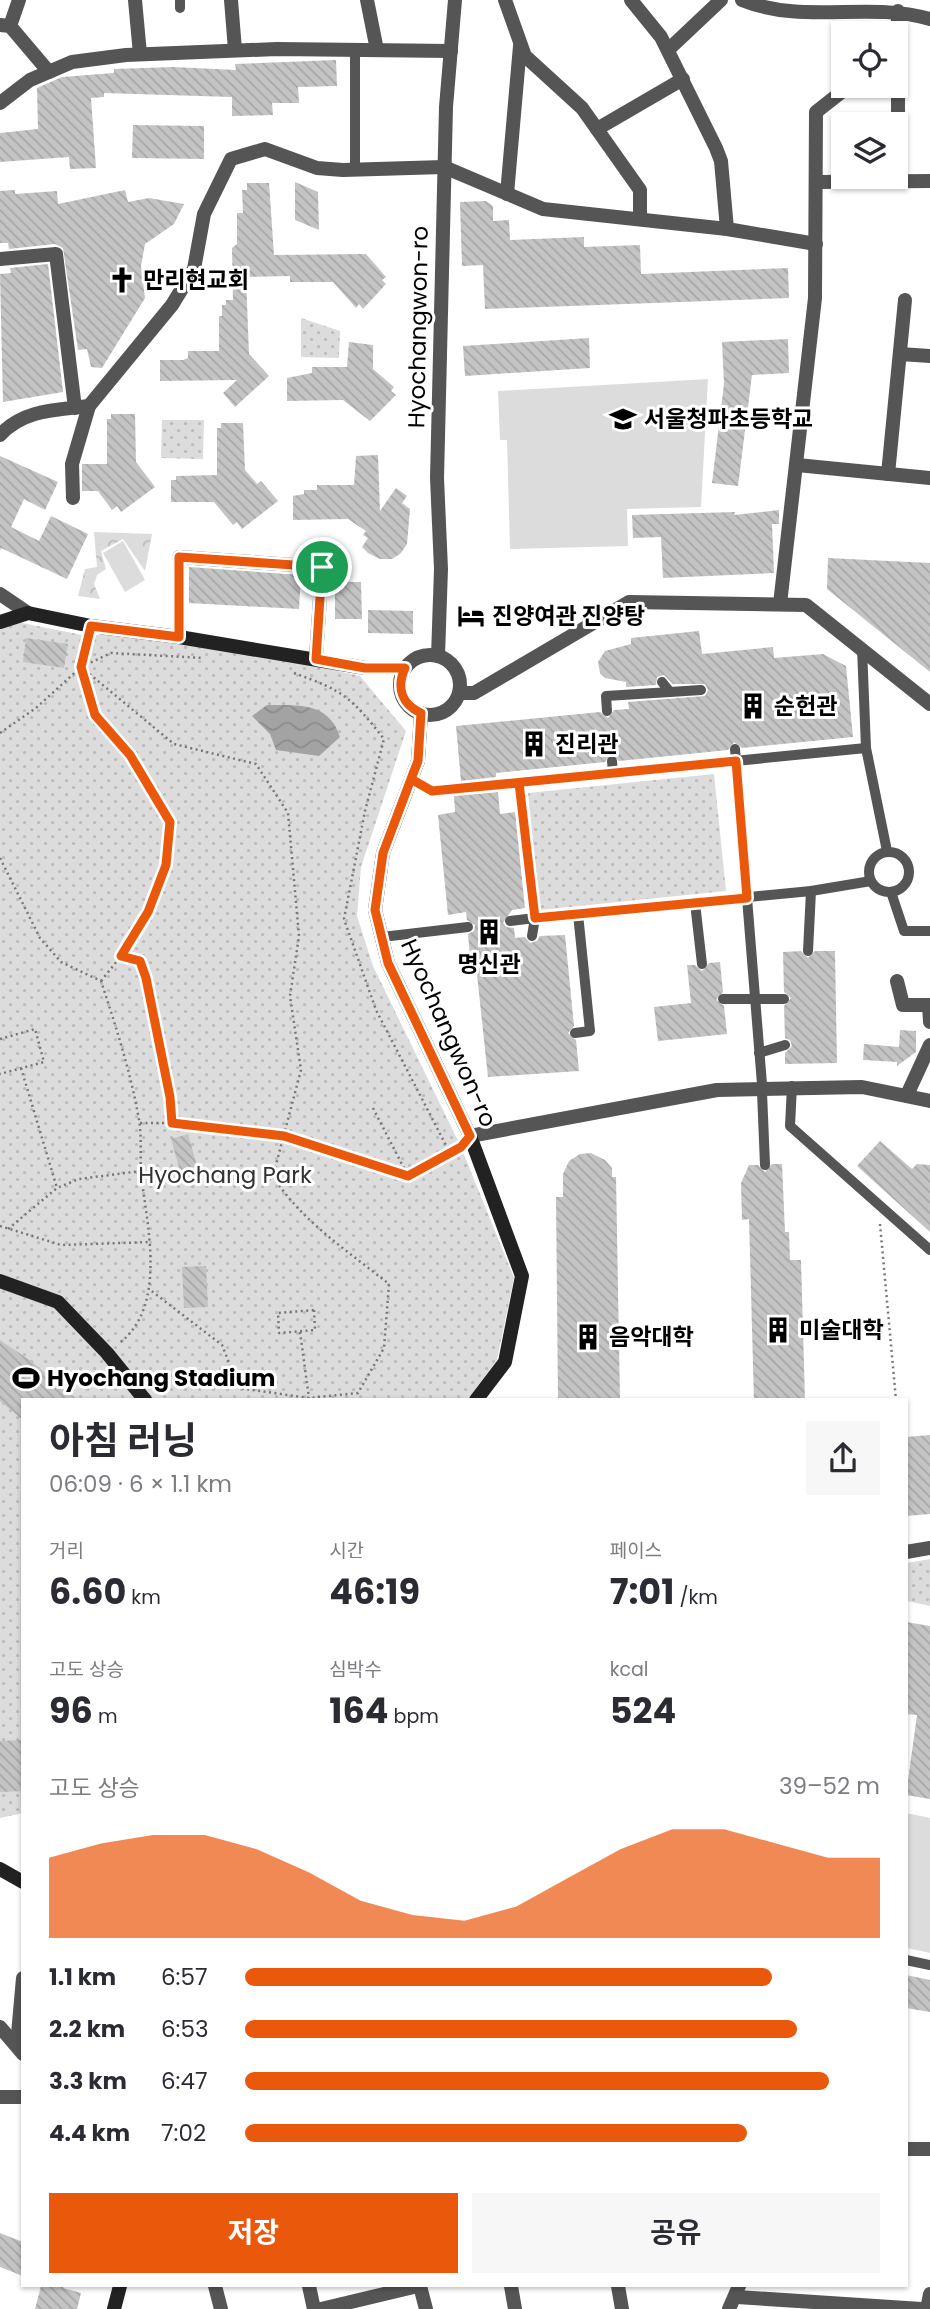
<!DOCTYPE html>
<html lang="ko">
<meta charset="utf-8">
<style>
body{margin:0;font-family:Poppins,"Noto Sans KR",sans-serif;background:#f7f7f7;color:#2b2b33;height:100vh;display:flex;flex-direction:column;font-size:26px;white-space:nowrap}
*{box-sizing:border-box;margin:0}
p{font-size:23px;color:#7c7c81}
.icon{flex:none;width:38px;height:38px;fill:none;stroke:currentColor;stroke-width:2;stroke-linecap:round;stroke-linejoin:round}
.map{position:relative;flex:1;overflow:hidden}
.side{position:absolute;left:21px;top:1398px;width:887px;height:889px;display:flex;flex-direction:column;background:#fff;border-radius:0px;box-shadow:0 2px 5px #0004}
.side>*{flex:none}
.buttons{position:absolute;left:831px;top:21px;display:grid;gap:14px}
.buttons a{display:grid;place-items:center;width:77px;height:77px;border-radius:0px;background:#fff;box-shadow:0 2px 5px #0004;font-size:35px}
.pin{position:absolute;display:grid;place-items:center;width:60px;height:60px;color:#fff;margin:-30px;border:4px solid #fff;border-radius:50%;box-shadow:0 2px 7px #0007}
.round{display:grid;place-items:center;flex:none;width:74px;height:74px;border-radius:0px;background:#f7f7f7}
.summary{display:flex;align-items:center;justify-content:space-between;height:119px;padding:0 28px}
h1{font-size:38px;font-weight:700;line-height:52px}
.metrics{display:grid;grid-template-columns:repeat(3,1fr);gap:10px;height:119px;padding:7px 28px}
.metrics div{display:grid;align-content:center}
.metrics b{font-size:35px;font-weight:700}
.metrics small{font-size:19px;font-weight:400}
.metrics p{font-size:19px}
.chart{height:196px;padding:14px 28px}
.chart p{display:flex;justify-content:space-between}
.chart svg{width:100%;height:126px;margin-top:7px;fill:#ea580c;opacity:.7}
.cta{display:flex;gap:14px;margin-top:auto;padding:14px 28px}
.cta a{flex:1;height:80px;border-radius:0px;background:#ea580c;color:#fff;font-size:28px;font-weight:700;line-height:80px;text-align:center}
.cta a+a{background:#f7f7f7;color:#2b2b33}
ul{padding:0 28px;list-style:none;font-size:23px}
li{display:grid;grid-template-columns:112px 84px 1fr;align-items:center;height:52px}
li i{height:18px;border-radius:9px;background:#ea580c}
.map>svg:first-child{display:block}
.grass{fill:#dcdcdc}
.forest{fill:url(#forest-crowns)}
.park{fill:url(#park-dots)}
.water{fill:url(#water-waves)}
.building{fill:url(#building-back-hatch)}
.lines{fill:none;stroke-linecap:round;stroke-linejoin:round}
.path{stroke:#777;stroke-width:2.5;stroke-dasharray:2 3.5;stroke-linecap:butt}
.lane{stroke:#555;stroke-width:10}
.street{stroke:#555;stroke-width:14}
.secondary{stroke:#222;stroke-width:14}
.route-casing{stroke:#fff;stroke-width:14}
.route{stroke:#ea580c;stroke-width:9}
.labels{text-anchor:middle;stroke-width:6;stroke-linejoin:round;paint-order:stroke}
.poi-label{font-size:23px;font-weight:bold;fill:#000;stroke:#fff;text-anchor:start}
.street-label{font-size:23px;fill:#000;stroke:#fff}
.park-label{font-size:23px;fill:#333;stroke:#fff}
</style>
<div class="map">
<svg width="930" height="2309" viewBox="0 0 930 2309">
<defs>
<pattern id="forest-crowns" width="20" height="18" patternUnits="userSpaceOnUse" patternTransform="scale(1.75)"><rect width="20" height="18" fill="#dcdcdc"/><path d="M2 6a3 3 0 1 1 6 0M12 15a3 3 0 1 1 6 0" fill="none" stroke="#bbb"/></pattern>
<pattern id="park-dots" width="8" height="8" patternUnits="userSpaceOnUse" patternTransform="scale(1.75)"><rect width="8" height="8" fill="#dcdcdc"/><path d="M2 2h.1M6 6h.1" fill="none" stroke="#bbb" stroke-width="1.8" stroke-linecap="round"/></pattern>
<pattern id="water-waves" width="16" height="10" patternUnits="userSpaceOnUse" patternTransform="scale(1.75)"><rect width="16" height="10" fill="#a3a3a3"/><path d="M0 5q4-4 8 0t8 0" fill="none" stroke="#8b8b8b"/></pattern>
<pattern id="building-back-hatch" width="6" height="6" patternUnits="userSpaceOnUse" patternTransform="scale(1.75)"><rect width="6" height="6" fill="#c4c4c4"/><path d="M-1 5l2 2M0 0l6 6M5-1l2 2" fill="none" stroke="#a7a7a7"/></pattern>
</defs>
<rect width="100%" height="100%" fill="#fff"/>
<g class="grass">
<path d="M708,379l-7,128 -74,2 1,37 -118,3 -3,-109h-7l-2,-49z"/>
<path d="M123,541l22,39 -20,12 -22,-39z"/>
<path d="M906,1813l24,5v135l-23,-5z"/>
</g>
<path class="forest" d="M94,532l58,2 -7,37 -22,-32 -22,12 5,18 -9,6 -3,9 6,15 -22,-3 7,-27 12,-2z"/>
<g class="park">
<path d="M301,318l39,13 -1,27 -38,-1z"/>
<path d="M162,420h42l-1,39 -42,-1z"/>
<path d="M17,622l70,14 41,-4 147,25 85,19 46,55 -45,136 -4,49 16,50 88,181 53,131 -17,82 -30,40h-444v413l-23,5v-1189z"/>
<path d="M714,774l12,117 -186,19 -12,-117z"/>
<path d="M930,1559v47l-23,-5v-38z"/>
</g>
<path class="water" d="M267,705c32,0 62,-3 73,32l-21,19 -43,-6 -6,-16 -18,-18z"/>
<g class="building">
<path d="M336,60l1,26 -39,1 1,16h-27l1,12 -41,1v-19l-128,-4v4l-13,1 5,70 -26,1 -1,-12 -69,5v-29l38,-4 -1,-41 25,-11 52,-4v-4l59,-2 63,3 -1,-6z"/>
<path d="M133,125l71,1v33l-72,-1z"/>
<path d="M295,182l23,10 1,38 -24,-10z"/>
<path d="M247,183h22l5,72 92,-1 20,23 -4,3 4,4 -23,25 -4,-5 -3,4 -23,-26h-43v-6l-44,1 3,77 20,22 -34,31 -12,-14 14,-13 -77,1v-21h23l5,-2v-7h31v-35h3v-11h4v-5h7l-1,-52 5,-4v-31h6l-1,-23h5z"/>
<path d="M15,190v4l42,-3 1,13 67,-14 3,12 21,-4 35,6 -10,20 -29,20 -4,22 4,32 -43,70 -11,-1 -4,-18 -9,1 -15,-102 -8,-4 -46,5 -1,-6h-8v-52z"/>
<path d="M486,201l7,5v15l16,-1 1,20 74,-3v10l56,-2 1,29 147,-6 1,30 -304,11 -2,-44 -21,1 -2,-64z"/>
<path d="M48,264l15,128 -60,10 -3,-128 11,-1 -1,-5z"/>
<path d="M589,338l1,30 -125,8 -2,-30z"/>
<path d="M788,339l1,34 -37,2 -14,111 -26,-3 12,-99 -2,-42z"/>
<path d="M349,342l24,3v24l21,18 -3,4 5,4 -26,26 -27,-21 -56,1v-23l25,-5v-6h35z"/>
<path d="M111,414h24l1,48 19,25 -34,25 -4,-6 -5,4 -14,-19h-16v-27h25v-45h4z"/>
<path d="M221,423h22l2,47 12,14 4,-3 17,20 -36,28 -5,-7 -4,3 -19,-23h-43v-22h5v-4l41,-1v-47h4z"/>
<path d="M378,455l2,56 16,-23 11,8 -5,7 8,6 -3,35 -6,9 -9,6h-12l-12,-6 -6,-6 6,-9 -5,-3 3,-4 -18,-12 -55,1v-24l11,-2v-4h13v-5h37l2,-29z"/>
<path d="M0,456l58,26 -13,28 -21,-11 -13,28 28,14 12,-25 37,18 -21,45 -66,-31 -1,3z"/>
<path d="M779,510v14h-7l2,49 -111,5 -2,-41 -28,1 -1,-23 103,-3 -1,3z"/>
<path d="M828,558l102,5v109l-103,-83z"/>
<path d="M189,567l112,8 -2,34 -110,-6z"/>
<path d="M335,582h26l1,37h-27z"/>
<path d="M368,610l45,1v23l-45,-1z"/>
<path d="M699,631l3,23 71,-7 1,11 49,-4 23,12 7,71 -111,11 -8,-6 -6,8 -109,11 -8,-7 -6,8 -109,11v4l-35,4 -5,-55 144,-14 8,6 6,-8 15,-1 -1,-7 77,-6 3,-6 -3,-6h-32l-9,-9 -7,2 -1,8 -30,2v-5l-21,-4 -5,-5 -2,-11 7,-11 26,-7v-6z"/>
<path d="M26,638l42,6 -4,24 -41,-6z"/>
<path d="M498,792l2,22 15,-2 10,96 -13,2 -9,13 3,4 8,1 1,10 10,-1 5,6 7,-2 3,-5 25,-1 9,91 -6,7 8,7 3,31 -91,6 -13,-121 -5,1 -2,-23 6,-3 1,-6 -8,-5 -1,-8 -18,3 -10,-100 17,-3 -1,-16z"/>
<path d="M801,951l7,7 7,-7h20l2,112 -52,1v-11l7,-7 -2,-6 -5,-2 -1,-32 7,-8 -7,-6 -1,-40z"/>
<path d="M720,962l3,30 -7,8 8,6 3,28 -69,7 -4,-34 37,-4 -4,-38h8l7,6 7,-8z"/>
<path d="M900,1030l16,1v21l-19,14v-4l-34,-2 1,-16 35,3z"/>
<path d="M188,1134l9,32 -17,5 -9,-32z"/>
<path d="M880,1141l32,28 5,-5 13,1v67l-73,-66z"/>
<path d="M591,1153l14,7 7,8v9h4l4,223h-62l-2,-203h7v-23l6,-13 11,-7z"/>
<path d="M772,1164h10l3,68h4l1,28h11l4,140h-51l-5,-181 -7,1 -1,-37 8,-18h9l7,7z"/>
<path d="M206,1266l2,41 -24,1 -2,-41z"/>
<path d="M0,1340l31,21 47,39h-55v20l-23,-19z"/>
<path d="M930,1435v79l-24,2v-79z"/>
<path d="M906,1622l24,4v173l-24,-4 11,-80 -11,-1z"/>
<path d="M23,1740v51l-23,1v-51z"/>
<path d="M906,1975l24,5v32l-24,-4z"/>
<path d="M0,2233l23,9v34l-23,-9z"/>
<path d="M41,2286h23l-1,2 18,5 -4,16h-42z"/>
</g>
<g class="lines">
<g class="path">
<path d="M87,639l-6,28 14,48 35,40 40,67 -4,43 -18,47 -27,44"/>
<path d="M81,667l93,77 82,20 32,49 11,123 -9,60 11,74 -28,106c27,44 76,76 116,108l-5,64 -26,45 -49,5 -70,-10 -17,-43 -73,-56"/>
<path d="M294,673c50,18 57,24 90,66l-19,72 -21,108 32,91 74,143"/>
<path d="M0,733l36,-25 45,-41 30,-14 93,5"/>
<path d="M0,858l40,80 21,24 40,19c15,46 30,92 38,139 3,18 1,36 2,54 6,51 27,134 -23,170"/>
<path d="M101,981l20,-25 19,5 30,136 2,26"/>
<path d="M0,1039l35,-10 9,33 -44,12"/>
<path d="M21,1068l36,120"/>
<path d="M373,1108l35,68"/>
<path d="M140,1123h45l99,13 124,40 51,-27"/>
<path d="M880,1224l16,176"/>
<path d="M0,1226l61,19 90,-3"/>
<path d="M8,1229l49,-41 22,-9 62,-8"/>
<path d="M314,1310l1,20 -36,3 -1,-20z"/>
<path d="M300,1332l9,66"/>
</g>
<g class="lane">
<path d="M180,0v8"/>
<path d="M355,169v-119"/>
<path d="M862,648l4,100 21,103"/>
<path d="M670,692l31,-2"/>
<path d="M607,711l-1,-15 64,-4 -8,-10"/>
<path d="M735,749l27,335"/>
<path d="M612,761l1,12"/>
<path d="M411,779l21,12 434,-43"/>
<path d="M519,783l16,135 276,-27 60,-10"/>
<circle cx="889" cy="872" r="20"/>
<path d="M891,892l13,39h26"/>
<path d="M695,903l7,61"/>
<path d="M510,921l25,-3 -3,18"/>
<path d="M382,937l86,-10"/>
<path d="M808,951l3,-60"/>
<path d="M723,999h61"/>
<path d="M575,1033l15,-2 -12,-117"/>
<path d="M759,1053l26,-8"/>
<path d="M792,1086l-2,40 140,124"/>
<path d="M762,1092l3,73"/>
<path d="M906,1960l24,5"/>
</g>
<g class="street">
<path d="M135,0l5,54"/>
<path d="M231,0l4,50"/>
<path d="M367,0l10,50"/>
<path d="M505,0l20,56 57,52 58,82v29"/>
<path d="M631,0l30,37 55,111 5,13 6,68"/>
<path d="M742,0c62,25 125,1 188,19"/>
<path d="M0,25l10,1 39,46"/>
<path d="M10,26l9,-26"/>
<path d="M668,50l53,-50"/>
<path d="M0,103l30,-23 42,-18 54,-7 151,-6 174,2"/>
<path d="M597,129l86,-50"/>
<path d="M898,181v-170"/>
<path d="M817,182l113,-1"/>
<path d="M507,194l13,-148"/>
<path d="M0,259l56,-5 19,154"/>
<path d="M900,354l30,2"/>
<path d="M0,435c24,-26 57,-25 89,-29l83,-101 22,-36 10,-55 27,-55 34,-10 52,19 26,2 101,-3 99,42 184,20 89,15"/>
<path d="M797,465l133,13"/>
<path d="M888,474l17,-174"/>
<path d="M73,498l-1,-34 17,-58"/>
<path d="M0,594l28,19"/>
<path d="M780,604l35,-306 1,-186 33,-26"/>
<path d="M179,637v-80l143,10 -6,91"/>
<circle cx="430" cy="685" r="30"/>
<path d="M438,656l3,-87 -4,-91 9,-371 9,-107"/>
<path d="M459,693h15l155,-91 177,3 124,99"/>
<path d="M897,981l6,24h27"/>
<path d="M929,1005l1,17"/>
<path d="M907,1095l23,-50"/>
<path d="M470,1136l247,-46 145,-3 68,14"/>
<path d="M906,1552l24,-4"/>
<path d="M0,2027l23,27"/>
<path d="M17,2045l6,-67"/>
<path d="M0,2097h23"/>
<path d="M906,2149h24"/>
<path d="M215,2286l6,23"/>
<path d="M309,2286l5,23"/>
<path d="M420,2286l6,23"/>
<path d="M511,2286l4,23"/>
<path d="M618,2286l4,23"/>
<path d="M737,2297l184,12"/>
<path d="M321,2309l97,-23"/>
<path d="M729,2309l10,-23"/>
<path d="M927,2309l3,-15"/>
</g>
<g class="secondary">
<path d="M0,622l28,-9 63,13 88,11 186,31h40"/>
<path d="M421,713l-3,48 -35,92 -8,57 13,53 82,173 52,140 -17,86 -29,38"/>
<path d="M0,1281l58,21 49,51 38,47"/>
<path d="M0,1869l23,13"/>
<path d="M114,2309l6,-23"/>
</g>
</g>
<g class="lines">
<g class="route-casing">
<path id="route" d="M322,567l-143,-10v80l-88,-11 -10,41 14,48 35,40 40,67 -4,43 -18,47 -27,44 19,5 6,17 24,119 2,26 112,13 124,40 53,-29 9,-11 -82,-173 -13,-53 8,-57 28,-74 21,12 87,-8 16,135 212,-20 -11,-137 -304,30 -21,-12 7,-18 3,-48c-19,-9 -25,-25 -16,-45h-40l-49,-9 6,-92"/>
</g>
<use href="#route" class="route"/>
</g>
<defs>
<g id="church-bare" transform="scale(2.1)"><path d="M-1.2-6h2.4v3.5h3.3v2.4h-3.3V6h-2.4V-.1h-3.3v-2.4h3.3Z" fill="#000" stroke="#fff" stroke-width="2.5" paint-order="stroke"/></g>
<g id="school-bare" transform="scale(2.1)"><path d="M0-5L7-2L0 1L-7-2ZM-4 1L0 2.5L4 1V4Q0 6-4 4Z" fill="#000" stroke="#fff" stroke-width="2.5" paint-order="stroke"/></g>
<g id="hotel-bare" transform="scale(2.1)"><path d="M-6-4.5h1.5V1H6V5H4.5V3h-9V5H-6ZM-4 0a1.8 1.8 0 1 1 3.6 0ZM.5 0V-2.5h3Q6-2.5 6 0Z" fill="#000" stroke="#fff" stroke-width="2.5" paint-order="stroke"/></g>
<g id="building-bare" transform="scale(2.1)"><path d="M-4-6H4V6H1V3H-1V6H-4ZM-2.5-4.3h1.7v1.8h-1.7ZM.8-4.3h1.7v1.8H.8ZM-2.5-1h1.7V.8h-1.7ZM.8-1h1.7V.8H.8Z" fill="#000" stroke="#fff" stroke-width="2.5" paint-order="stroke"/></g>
<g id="stadium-bare" transform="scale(2.1)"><path d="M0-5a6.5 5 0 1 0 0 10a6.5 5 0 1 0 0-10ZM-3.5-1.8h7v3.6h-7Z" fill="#000" stroke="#fff" stroke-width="2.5" paint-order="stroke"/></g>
</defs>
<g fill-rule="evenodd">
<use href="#church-bare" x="122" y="280"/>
<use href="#school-bare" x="623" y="419"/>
<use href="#hotel-bare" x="471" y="616"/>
<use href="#building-bare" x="753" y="706"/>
<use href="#building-bare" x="534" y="744"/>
<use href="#building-bare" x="489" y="932"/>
<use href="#building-bare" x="778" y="1330"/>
<use href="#building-bare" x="588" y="1337"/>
<use href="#stadium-bare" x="26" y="1378"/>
</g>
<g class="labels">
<g class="poi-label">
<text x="143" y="288">만리현교회</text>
<text x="644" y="427">서울청파초등학교</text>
<text x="492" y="624">진양여관 진양탕</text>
<text x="774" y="714">순헌관</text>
<text x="555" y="752">진리관</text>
<text x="489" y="972" text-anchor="middle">명신관</text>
<text x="799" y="1338">미술대학</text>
<text x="609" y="1345">음악대학</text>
<text x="47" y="1386">Hyochang Stadium</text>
</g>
<g class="street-label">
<text transform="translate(418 327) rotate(-89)" y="8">Hyochangwon-ro</text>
<text transform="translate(449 1033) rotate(66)" y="8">Hyochangwon-ro</text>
</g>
<g class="park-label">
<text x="225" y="1183">Hyochang Park</text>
</g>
</g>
</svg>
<div class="buttons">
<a><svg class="icon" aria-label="locate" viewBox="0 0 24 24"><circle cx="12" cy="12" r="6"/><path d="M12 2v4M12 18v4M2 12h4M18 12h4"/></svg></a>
<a><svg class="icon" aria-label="layers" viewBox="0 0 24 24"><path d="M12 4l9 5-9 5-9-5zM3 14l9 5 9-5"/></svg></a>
</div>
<div class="pin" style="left:322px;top:567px;background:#1e9e55"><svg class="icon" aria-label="arrive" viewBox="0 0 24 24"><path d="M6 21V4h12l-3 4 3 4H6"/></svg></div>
<section class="side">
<div class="summary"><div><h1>아침 러닝</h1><p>06:09 · 6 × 1.1 km</p></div><a class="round"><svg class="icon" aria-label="share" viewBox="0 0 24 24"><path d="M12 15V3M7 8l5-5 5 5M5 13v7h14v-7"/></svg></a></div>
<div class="metrics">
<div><p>거리</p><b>6.60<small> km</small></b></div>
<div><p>시간</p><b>46:19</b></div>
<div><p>페이스</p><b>7:01<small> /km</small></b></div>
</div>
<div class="metrics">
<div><p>고도 상승</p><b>96<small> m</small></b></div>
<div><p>심박수</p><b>164<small> bpm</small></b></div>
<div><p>kcal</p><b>524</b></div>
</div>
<div class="chart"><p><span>고도 상승</span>39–52 m</p>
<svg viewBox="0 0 160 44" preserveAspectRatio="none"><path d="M0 44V16L10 11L20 8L30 8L40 13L50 21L60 31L70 36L80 38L90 33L100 23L110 13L120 6L130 6L140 11L150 16L160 16V44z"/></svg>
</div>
<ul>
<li><b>1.1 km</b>6:57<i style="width:83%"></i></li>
<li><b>2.2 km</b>6:53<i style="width:87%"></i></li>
<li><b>3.3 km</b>6:47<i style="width:92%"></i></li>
<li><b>4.4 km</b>7:02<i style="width:79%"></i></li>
</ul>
<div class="cta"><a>저장</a><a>공유</a></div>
</section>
</div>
